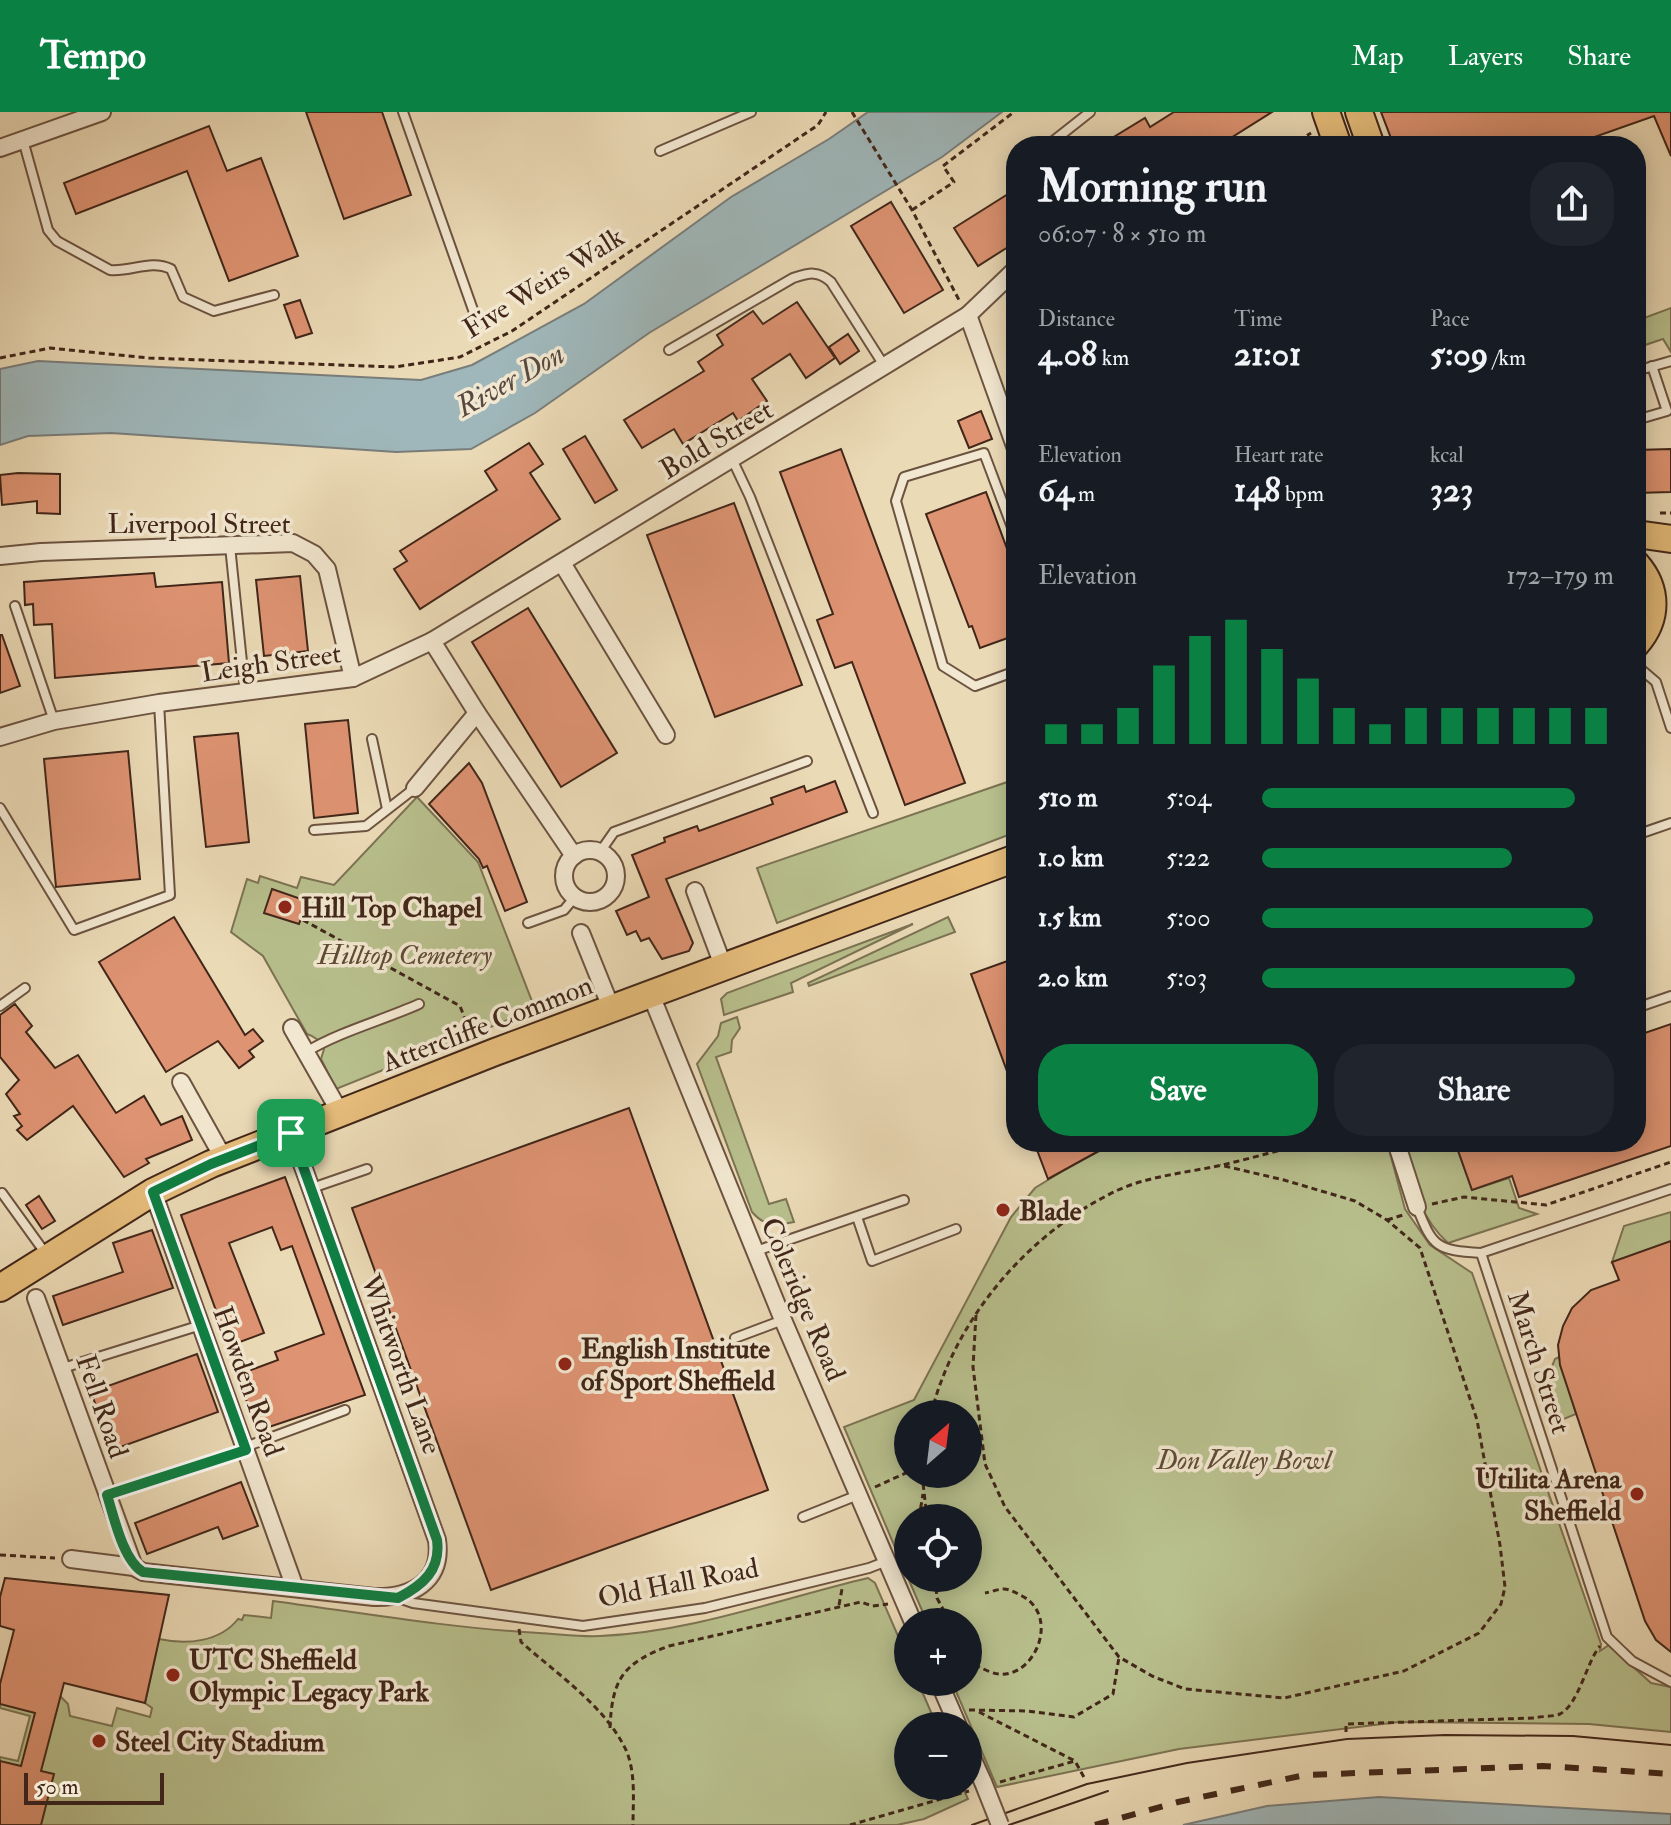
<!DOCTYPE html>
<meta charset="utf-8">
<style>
body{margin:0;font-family:"IM FELL Double Pica",serif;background:#20242c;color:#f1f3f6;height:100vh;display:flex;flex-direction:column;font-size:30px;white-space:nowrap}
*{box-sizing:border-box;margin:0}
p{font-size:26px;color:#9ea1a6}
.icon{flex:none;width:44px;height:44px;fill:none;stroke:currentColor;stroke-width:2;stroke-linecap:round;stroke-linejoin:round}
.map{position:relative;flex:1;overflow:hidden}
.side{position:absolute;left:1006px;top:24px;width:640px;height:1016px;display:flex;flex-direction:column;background:#171b24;border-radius:32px;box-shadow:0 4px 20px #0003}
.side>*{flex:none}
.needle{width:52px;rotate:28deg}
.fabs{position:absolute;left:894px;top:1288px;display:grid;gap:16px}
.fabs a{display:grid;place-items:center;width:88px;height:88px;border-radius:50%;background:#171b24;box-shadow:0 4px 20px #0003;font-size:40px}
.scale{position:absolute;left:24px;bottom:20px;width:140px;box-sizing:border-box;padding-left:8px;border:4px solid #412619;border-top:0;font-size:22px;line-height:28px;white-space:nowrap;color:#412619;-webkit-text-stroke:6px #f2e7d0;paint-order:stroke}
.pin{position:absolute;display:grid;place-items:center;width:68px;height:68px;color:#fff;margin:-34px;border-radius:16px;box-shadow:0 4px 12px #0006}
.round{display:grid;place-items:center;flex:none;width:84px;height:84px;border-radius:32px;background:#20242c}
.summary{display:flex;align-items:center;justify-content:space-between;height:136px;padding:0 32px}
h1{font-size:44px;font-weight:700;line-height:60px}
.metrics{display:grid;grid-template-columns:repeat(3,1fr);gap:12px;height:136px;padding:8px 32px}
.metrics div{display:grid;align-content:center}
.metrics b{font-size:34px;font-weight:700}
.metrics small{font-size:22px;font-weight:400}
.metrics p{font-size:22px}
.chart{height:224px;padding:16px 32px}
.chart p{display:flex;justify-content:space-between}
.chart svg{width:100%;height:144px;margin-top:8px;stroke:#0b8043;stroke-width:6}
.primary-button{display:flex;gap:16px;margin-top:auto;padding:16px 32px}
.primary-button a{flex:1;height:92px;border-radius:32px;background:#0b8043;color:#fff;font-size:32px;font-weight:700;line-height:92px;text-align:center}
.primary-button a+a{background:#20242c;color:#f1f3f6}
ul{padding:0 32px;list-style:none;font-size:26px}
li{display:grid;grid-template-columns:128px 96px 1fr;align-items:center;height:60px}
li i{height:20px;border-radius:10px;background:#0b8043}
header{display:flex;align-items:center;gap:48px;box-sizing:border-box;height:112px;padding:0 40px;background:#0b8043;color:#fff}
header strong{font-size:38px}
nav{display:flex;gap:44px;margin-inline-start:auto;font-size:28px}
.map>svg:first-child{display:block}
.green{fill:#b8c08d;stroke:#7c7353;stroke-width:2;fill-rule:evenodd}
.water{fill:#9fb7ba;stroke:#797d7a;stroke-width:2}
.building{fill:#de9372;stroke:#412619;stroke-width:2}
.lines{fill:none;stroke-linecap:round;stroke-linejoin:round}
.lane-casing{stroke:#6c5340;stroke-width:12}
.street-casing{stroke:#6c5340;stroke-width:20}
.primary-casing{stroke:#412619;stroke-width:30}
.path{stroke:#412619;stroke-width:3;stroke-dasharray:6 4;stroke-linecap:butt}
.lane{stroke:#f2e7d0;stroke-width:8}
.street{stroke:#f2e7d0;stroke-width:16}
.primary{stroke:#e6bd7b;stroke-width:26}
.tram{stroke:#412619;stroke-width:2}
.rail{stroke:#412619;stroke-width:6;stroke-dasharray:14 14;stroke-linecap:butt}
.street-bridge-casing{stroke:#6c5340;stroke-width:20;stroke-linecap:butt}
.street-bridge{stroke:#f2e7d0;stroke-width:16}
.route-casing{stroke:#fff;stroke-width:16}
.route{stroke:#0b8043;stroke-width:10}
.poi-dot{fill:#8f2418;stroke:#f2e7d0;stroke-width:3}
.labels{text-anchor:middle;stroke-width:7;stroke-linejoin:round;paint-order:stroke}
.street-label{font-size:28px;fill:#412619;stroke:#f2e7d0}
.poi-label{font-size:28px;font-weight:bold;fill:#412619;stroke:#f2e7d0;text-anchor:start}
.park-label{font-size:28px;font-style:italic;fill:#5f4c36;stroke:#f2e7d0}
.water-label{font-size:30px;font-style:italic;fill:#584a41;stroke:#f2e7d0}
</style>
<header>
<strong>Tempo</strong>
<nav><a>Map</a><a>Layers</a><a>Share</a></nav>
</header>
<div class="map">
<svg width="1671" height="1713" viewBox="0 0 1671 1713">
<rect width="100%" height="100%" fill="#ebdab6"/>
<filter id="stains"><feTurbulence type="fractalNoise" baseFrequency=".0025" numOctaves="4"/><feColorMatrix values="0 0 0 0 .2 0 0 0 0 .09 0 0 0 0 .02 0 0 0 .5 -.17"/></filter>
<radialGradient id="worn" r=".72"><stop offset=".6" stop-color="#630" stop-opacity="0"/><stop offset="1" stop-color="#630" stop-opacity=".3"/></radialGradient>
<g class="green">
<path d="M1671,196v44l-8,-13 -27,9v-27z"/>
<path d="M1016,667v53l-239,91 -20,-55z"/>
<path d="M417,685l61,65 57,147 -199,80 -15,-30 3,-10c-5,-9 -8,-12 -17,-15l-44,-78 -32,-24 16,-53 11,4 2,-7 37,12 4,-11 33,8z"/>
<path d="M948,805l7,15 -146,54 -1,-3z"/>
<path d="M913,812l-122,59 2,9 -69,23 -3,-16 6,-6z"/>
<path d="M737,905l3,11 -8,12 -1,12 -15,5 53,147 17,-5 8,23c-18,4 -29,5 -42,-10l-55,-148 21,-28 3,-13z"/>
<path d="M1117,1030h270l18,67 25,36 42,28 129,371 -1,7 9,-6 42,38 20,4v45l-82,-8 -190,-2 -220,27 -182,38 -45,-105h16v-60h-41l-19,-44h60v-60h-60v60l-64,-151 70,-27 97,-183 24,-29 39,-24zM908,1302h60v60h-60z"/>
<path d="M1400,1030h55l17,48 37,-12 10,30 18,6 -89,29c-30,-27 -37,-64 -48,-101z"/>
<path d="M1671,1100v29l-59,21 12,-36z"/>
<path d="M1559,1245l17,57 -17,7 -14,-38 10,-24z"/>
<path d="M868,1466l7,5 33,76v23h10l19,44h-29v60h54l6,13 -44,20 -27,6h-897v-68l18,4 12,-45 -30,-8v-27l61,16 7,7 2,12 42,10 5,-18 33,9 2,-9 -7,-5 14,-64c28,6 61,3 79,-20l4,1 2,-5 27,3 2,-17c89,12 177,27 266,32 20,1 41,4 61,3 93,-4 179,-37 268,-58z"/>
</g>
<g class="water">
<path d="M868,0h134l-60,45 -293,176 -114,80 -64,36 -75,3 -285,-19 -83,3 -28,9v-76l38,-8 383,19 51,-15 112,-61 147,-107 98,-58z"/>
<path d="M1379,1685l292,17v11h-488l84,-19z"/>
</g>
<g class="building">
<path d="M306,0h76l29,83 -67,24z"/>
<path d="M1174,0h98l-54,34h-119l46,-28 5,9z"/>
<path d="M1381,0h290v44l-17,-40 -85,30h-175z"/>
<path d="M209,14l18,45 34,-13 37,98 -69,25 -42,-110 -111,43 -12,-31z"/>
<path d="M1016,77v53l-38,24 -24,-38z"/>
<path d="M891,90l52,88 -39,23 -53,-87z"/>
<path d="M300,188l12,33 -16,5 -12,-33z"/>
<path d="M797,190l38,56 -29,20 -16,-24 -38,25 15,22 -29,20 -5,-8 -50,31 -9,-15 -32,19 -18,-28 80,-49 -6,-9 25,-17 -6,-10 36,-24 10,13z"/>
<path d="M848,222l11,17 -19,13 -11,-17z"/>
<path d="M981,299l11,28 -23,9 -11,-27z"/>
<path d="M585,324l32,54 -22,13 -32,-54z"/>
<path d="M529,331l14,21 -13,9 30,46 -140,90 -26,-40 13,-8 -7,-10 97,-61 -12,-19z"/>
<path d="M841,337l124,334 -60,22 -53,-143 -17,6 -18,-48 16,-6 -53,-142z"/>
<path d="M1671,337v43l-35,1v-43z"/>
<path d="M18,361l42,1v40l-23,-1v-12l-35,4 -2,-30z"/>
<path d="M986,380l30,81v62l-36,13 -8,-22 -3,1 -43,-113z"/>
<path d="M734,391l68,182 -87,32 -68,-182z"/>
<path d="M154,461l2,14 66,-5 7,81 -174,15 -3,-54 -18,1 -1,-21 -8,1 -1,-23z"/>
<path d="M300,464l8,75 -44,5 -8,-76z"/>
<path d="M528,496l89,145 -56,34 -89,-145z"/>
<path d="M0,523h2l18,51 -20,7z"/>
<path d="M348,608l10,93 -44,5 -9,-94z"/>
<path d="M238,621l11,109 -43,5 -12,-110z"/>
<path d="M128,639l12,128 -84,8 -12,-128z"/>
<path d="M469,651l13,20 45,119 -22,9 -18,-45 -4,2 -4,-9 -50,-55z"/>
<path d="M835,669l12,31 -181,67 27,64 -4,8 -27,8 -13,-21 -8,3 -5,-10 -9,4 -11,-24 33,-14 -17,-42 33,-13 -1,-4 33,-12 2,5 74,-27 -2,-6 33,-12 2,6z"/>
<path d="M272,777l35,12 -8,23 -35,-11z"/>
<path d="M174,805l71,118 8,-6 10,12 -14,10 5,6 -15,11 -21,-27 -52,31 -67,-110z"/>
<path d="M1016,846v131l-2,1 -43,-116z"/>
<path d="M15,892l17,22 -6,6 29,36 23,-13 38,58 28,-17 17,29 21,-9 10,24 -46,19 3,4 -25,14 -51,-71 -46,34 -10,-10 5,-4 -8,-10 6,-2 -14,-20 13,-14 -19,-23v-42z"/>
<path d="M1671,912v122l-152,51 -7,-21 -40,14 -17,-48h181v-106z"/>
<path d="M629,996l139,382 -277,100 -139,-382z"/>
<path d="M1034,1030h81l-67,37z"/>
<path d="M285,1065l80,218 -108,36 -22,-63 14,-5 2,7 27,-10 -3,-8 49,-18 -32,-88 -11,4 -9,-23 -43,16 35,90 -35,13 -48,-131z"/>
<path d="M39,1084l16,25 -13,8 -16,-24z"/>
<path d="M152,1118l21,58 -110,37 -10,-29 70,-24 -10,-29z"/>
<path d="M1671,1129v411l-15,-12 -11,-19 -85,-256 -2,-20 5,-19 9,-18 19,-18 28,-10 -7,-18z"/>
<path d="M197,1242l21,58 -106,38 -21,-58z"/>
<path d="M241,1370l17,44 -35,13 -5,-12 -71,27 -12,-31z"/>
<path d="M5,1466l164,17 -24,108 -81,-20 -23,88 13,3 -13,51h-41v-64l21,5 14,-53 -35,-9v-20l14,-54 -14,-4v-29z"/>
</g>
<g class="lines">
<g class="lane-casing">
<g id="lane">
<path d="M403,0l75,212"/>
<path d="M23,28l25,90 9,11 53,29c22,2 40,-11 61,-1l12,28 31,14 60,-16"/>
<path d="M1047,34l43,-34"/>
<path d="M660,39l91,-39"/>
<path d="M669,238l124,-72c16,-5 25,-8 38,4l54,85"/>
<path d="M1636,259l35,-10"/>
<path d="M1636,308l31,-9 -15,-45"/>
<path d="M732,347l18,38 123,316"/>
<path d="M1016,426l-32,-85 -80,24 -8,24 47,165 32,20 41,-15"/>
<path d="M230,434l15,145"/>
<path d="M15,494l39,115"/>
<path d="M1636,553l20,17 15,46"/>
<path d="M372,627l15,70"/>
<path d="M0,696l74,122 96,-35 -11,-192"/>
<path d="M314,718l52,-4 49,-38"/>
<path d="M1636,723l35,-12"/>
<path d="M600,740l14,-20 193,-71"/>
<path d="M528,811l36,-13 11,-13"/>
<path d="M0,894l25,-18"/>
<path d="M1636,896l35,-12"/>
<path d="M306,940c35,-21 75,-31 113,-48"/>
<path d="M312,1076l55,-19"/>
<path d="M2,1081l44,61"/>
<path d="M1417,1095c16,41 20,43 64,46l190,-64"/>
<path d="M857,1105l15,44 84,-32"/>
<path d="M756,1139l148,-51"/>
<path d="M1481,1141l126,384 25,24 39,21"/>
<path d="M735,1226l48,-18"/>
<path d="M63,1256l138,-43"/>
<path d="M245,1335l100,-37"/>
<path d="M107,1383l139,-45"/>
<path d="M803,1405l55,-22"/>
<path d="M398,1486l15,5 170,23 122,-18 164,-40 18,-7"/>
</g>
</g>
<g class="street-casing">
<g id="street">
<path d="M0,36l102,-36"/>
<path d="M968,203l48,134"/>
<path d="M0,444l41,-4 252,-9 21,11 13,15 26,109"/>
<path d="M562,451l104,172"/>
<path d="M432,529l45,72 97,143"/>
<path d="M0,625l54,-16 105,-18 194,-25 79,-37 536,-326 48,-46"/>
<path d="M415,676l62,-75"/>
<circle cx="590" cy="764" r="26"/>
<path d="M695,779l29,77"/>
<path d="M581,821l31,77"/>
<path d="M651,883l132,325 130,302"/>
<path d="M292,916l49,86"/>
<path d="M181,970l43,77"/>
<path d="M1396,1030l21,65"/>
<path d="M153,1080l142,396"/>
<path d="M36,1186l98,269 9,5 231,25c37,1 69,-15 63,-57l-146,-407"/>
<path d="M71,1447l63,8"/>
<path d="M939,1570l19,44"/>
<path d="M968,1637l15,33"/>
</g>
</g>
<g class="primary-casing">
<g id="primary">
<path d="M1326,0l12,34"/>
<path d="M1359,0l12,34"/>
<path d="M1636,422l35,5"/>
<path d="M1636,452c22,25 22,55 0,80"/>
<path d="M0,1176l153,-96 58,-28 284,-112 521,-194"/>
</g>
</g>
<g class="path">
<path d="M852,0l60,98 47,90"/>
<path d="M1290,34l21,-13"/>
<path d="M912,98l42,-28 -11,-16 71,-54"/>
<path d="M0,246l50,-10 99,10 246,9 65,-10 52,-26 306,-206 8,-13"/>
<path d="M1660,401h11"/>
<path d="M303,808l157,86 12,31"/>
<path d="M1432,1092l32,-7 82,8 125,-43"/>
<path d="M1387,1108l16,-5"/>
<path d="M976,1203l-3,52 12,97 20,43 114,150 33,19 33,13 99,9 120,-27 75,-38 22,-29 4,-17 -5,-42 -23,-125 -57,-172 -33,-28 -32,-19 -71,-21 -64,-15"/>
<path d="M931,1302c24,-96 98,-182 187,-224 29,-13 64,-17 95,-23 24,-5 48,-12 72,-18l11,-7"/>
<path d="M922,1362l5,44"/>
<path d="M875,1375l33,-15"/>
<path d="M919,1406l4,-24"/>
<path d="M897,1431l11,-12"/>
<path d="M0,1443l55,3"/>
<path d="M935,1466l2,20 13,24"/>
<path d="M839,1493l3,-16"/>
<path d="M519,1517l2,13c36,32 84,64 105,108 10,23 7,51 7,75"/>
<path d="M968,1545c5,8 11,10 20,14 42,19 76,-53 34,-75 -6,-3 -12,-7 -18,-7 -6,0 -13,3 -19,4"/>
<path d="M969,1598l58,1 47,6 39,-23 6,-37"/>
<path d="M979,1600l96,49 10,18"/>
<path d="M610,1616c2,-49 13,-65 59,-82l192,-44 11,4 16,-2"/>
<path d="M1346,1620v-8l188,-6c7,-2 19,-1 26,-4 19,-10 26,-51 40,-68"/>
<path d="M1000,1670l75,-21"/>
<path d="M850,1713l119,-34"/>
</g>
<use href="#lane" class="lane"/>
<use href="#street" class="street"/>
<use href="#primary" class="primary"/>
<g class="tram">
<path d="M972,1713l115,-41 100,-21 160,-24 98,-4 128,1 98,9"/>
<path d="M1009,1713l99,-34"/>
</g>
<path class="rail" d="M1095,1713l83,-23 127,-27 238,-9 128,8"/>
<g class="street-bridge-casing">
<path id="street-bridge" d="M983,1670l17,43"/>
</g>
<use href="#street-bridge" class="street-bridge"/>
</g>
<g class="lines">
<g class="route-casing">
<path id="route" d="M291,1021l146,407c4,30 -14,45 -39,58l-255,-26c-20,-12 -29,-55 -36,-77l139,-45 -93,-258 58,-28z"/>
</g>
<use href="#route" class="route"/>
</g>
<g class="poi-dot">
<circle cx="285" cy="795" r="8"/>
<circle cx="1003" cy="1098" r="8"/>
<circle cx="565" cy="1252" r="8"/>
<circle cx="1637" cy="1382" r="8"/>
<circle cx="173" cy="1563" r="8"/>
<circle cx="99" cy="1629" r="8"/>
</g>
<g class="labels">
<g class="street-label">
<text transform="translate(543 170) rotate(-32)" y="10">Five Weirs Walk</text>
<text transform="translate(716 327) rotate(-31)" y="10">Bold Street</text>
<text x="199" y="421">Liverpool Street</text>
<text transform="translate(271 550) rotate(-8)" y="10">Leigh Street</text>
<text transform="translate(487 911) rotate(-21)" y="10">Attercliffe Common</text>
<text transform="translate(804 1187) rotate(67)" y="10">Coleridge Road</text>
<text transform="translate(1540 1250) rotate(72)" y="10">March Street</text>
<text transform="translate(402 1252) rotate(70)" y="10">Whitworth Lane</text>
<text transform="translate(249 1269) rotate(70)" y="10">Howden Road</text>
<text transform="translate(103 1294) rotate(71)" y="10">Fell Road</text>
<text transform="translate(678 1470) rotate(-11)" y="10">Old Hall Road</text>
</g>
<g class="poi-label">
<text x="301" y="805">Hill Top Chapel</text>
<text x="1019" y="1108">Blade</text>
<text x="581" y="1246">English Institute<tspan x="581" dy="32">of Sport Sheffield</tspan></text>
<text x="1621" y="1376" text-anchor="end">Utilita Arena<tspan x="1621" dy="32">Sheffield</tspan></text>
<text x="189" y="1557">UTC Sheffield<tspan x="189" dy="32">Olympic Legacy Park</tspan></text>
<text x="115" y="1639">Steel City Stadium</text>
</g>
<g class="park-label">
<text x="405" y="852">Hilltop Cemetery</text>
<text x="1244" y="1357">Don Valley Bowl</text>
</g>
<g class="water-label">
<text transform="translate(510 268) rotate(-29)" y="10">River Don</text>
</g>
</g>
<rect width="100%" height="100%" filter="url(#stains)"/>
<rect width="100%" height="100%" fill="url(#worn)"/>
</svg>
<div class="fabs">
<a><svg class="needle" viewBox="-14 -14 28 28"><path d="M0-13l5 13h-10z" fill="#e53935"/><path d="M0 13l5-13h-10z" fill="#9ea1a6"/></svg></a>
<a><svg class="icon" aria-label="locate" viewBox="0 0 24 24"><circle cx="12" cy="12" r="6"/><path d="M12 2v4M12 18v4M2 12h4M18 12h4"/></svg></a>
<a>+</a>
<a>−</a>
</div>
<div class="scale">50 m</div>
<div class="pin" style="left:291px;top:1021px;background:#1e9e55"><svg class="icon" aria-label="arrive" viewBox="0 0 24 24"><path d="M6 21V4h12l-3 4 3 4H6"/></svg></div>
<section class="side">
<div class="summary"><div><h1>Morning run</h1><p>06:07 · 8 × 510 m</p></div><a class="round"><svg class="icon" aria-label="share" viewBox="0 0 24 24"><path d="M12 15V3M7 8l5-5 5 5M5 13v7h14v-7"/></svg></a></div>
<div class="metrics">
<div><p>Distance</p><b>4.08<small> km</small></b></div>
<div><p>Time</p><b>21:01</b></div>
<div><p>Pace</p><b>5:09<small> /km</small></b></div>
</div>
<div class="metrics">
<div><p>Elevation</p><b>64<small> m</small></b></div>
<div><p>Heart rate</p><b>148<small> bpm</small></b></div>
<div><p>kcal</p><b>323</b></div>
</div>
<div class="chart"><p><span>Elevation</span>172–179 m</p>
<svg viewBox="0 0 160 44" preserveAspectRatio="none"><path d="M5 44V38M15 44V38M25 44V33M35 44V20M45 44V11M55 44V6M65 44V15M75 44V24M85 44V33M95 44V38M105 44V33M115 44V33M125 44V33M135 44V33M145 44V33M155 44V33"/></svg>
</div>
<ul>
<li><b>510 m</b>5:04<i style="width:89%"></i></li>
<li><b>1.0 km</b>5:22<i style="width:71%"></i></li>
<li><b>1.5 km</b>5:00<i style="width:94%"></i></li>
<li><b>2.0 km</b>5:03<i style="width:89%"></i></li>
</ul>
<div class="primary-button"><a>Save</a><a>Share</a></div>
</section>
</div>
